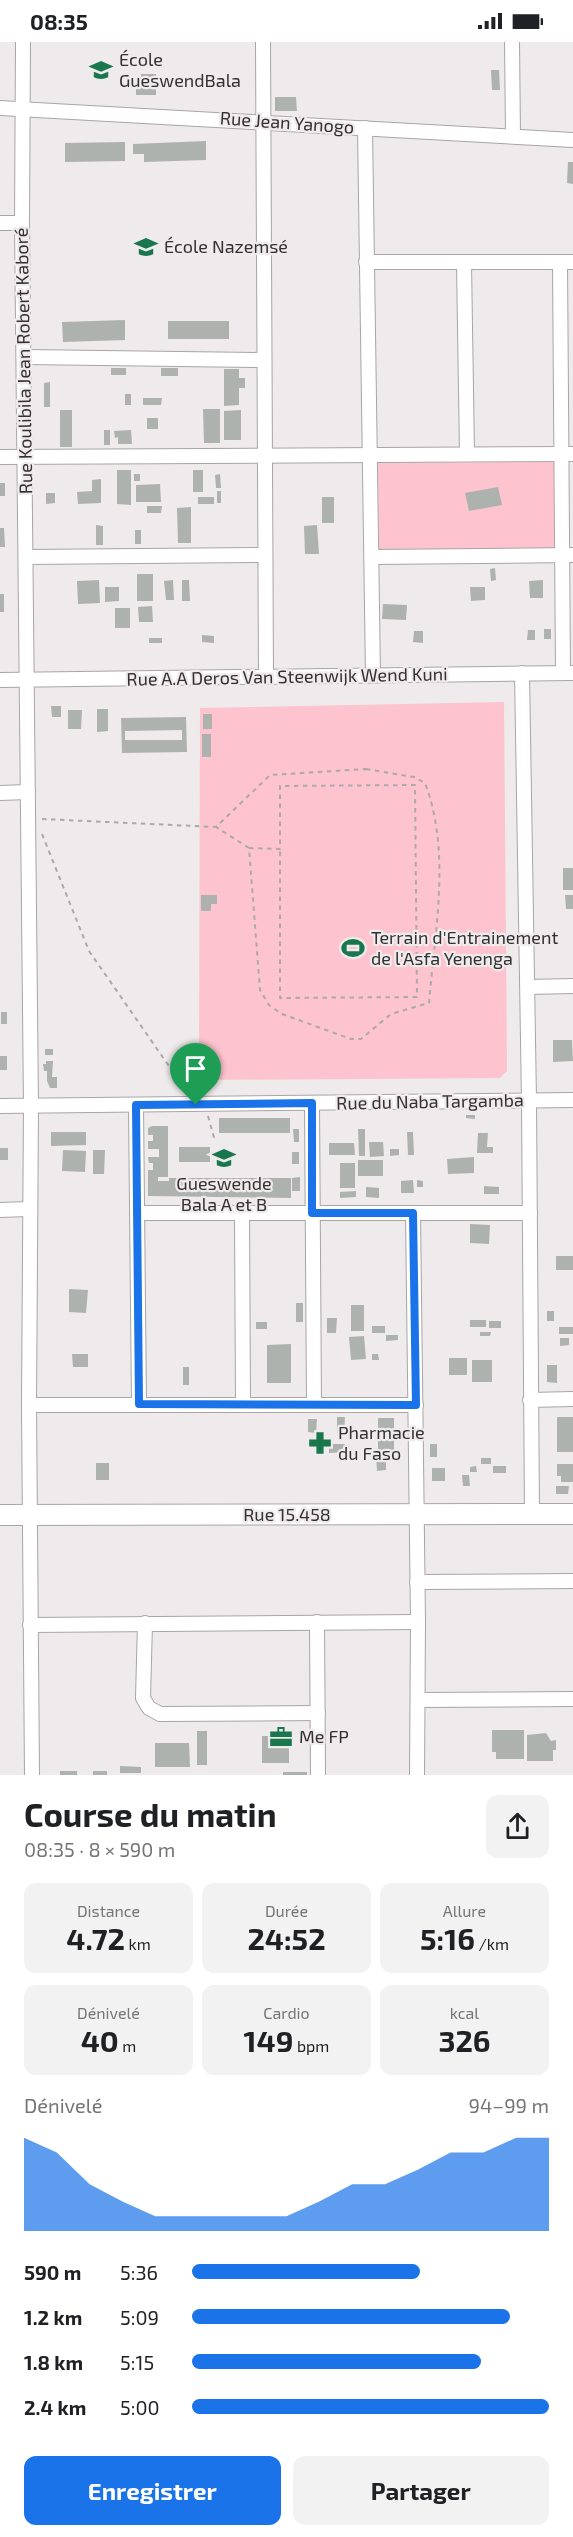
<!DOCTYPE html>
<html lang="fr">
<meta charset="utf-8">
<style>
body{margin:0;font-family:"Exo 2",sans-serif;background:#f2f2f2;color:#202124;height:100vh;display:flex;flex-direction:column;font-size:22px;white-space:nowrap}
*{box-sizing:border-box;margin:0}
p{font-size:20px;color:#757577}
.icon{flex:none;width:33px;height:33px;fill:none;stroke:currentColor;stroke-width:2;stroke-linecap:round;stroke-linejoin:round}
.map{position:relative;height:1733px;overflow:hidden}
.panel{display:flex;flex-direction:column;background:#fff;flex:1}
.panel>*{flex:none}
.pin{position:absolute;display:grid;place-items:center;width:51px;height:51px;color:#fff;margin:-62px -26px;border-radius:50% 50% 50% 0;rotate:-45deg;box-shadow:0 0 6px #0007}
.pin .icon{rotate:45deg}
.round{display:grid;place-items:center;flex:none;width:63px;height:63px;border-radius:12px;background:#f2f2f2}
.headline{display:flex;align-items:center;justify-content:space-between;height:102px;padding:0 24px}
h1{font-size:33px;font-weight:700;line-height:45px}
.metrics{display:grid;grid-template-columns:repeat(3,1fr);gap:9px;height:102px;padding:6px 24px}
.metrics div{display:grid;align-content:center;border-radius:12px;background:#f2f2f2;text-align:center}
.metrics b{font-size:30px;font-weight:700}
.metrics small{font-size:16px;font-weight:400}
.metrics p{font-size:16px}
.chart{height:168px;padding:12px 24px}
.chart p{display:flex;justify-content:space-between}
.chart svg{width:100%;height:108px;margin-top:6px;fill:#1a73e8;opacity:.7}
.cta{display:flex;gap:12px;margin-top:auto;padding:12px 24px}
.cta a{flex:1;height:69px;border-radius:12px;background:#1a73e8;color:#fff;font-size:24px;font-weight:700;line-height:69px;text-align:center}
.cta a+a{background:#f2f2f2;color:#202124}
ul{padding:0 24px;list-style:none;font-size:20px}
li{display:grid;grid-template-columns:96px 72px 1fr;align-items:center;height:45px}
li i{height:15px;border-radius:8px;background:#1a73e8}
.status{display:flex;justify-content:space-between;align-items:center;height:42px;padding:0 30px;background:#fff;direction:ltr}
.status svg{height:16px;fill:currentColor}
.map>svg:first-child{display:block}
.green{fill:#fdc3cf}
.building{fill:#aeb2af;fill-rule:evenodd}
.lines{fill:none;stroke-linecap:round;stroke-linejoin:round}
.minor-casing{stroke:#a9a5a5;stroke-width:16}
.secondary-casing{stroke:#a9a5a5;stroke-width:22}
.path{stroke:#ada9aa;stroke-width:2;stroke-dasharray:4.5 4.5;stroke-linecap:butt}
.minor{stroke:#fff;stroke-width:14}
.secondary{stroke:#fff;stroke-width:20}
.route-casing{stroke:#fff;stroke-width:12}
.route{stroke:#1a73e8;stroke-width:8}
.labels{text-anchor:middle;stroke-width:4.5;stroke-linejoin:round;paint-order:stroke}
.poi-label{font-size:18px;fill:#323030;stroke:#efeaeb;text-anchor:start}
.street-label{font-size:18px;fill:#323030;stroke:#efeaeb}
</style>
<div class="status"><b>08:35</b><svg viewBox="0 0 49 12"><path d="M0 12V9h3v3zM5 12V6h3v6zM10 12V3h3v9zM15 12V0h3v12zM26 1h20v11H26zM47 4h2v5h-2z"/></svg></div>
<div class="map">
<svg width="573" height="1733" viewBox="0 0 573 1733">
<rect width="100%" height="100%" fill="#efeaeb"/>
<g class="green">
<path d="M557,420l1,91 -179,1 -1,-91z"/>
<path d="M504,660l3,369 -7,7 -301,2 1,-372z"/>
</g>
<g class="building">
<path d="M491,28h8l1,20h-8z"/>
<path d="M141,32h15v21h-20v-16h5z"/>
<path d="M275,55h21l1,14h-22z"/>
<path d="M206,99v19l-62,2v-8h-11v-10z"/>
<path d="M125,100v19l-60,1v-19z"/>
<path d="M568,120h5v22l-6,-1z"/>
<path d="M125,278v20l-62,2 -1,-20z"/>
<rect x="168" y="279" width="61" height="18"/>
<rect x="111" y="326" width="15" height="7"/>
<rect x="161" y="326" width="17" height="8"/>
<path d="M224,327h15v9h6v10h-6v17l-15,1z"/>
<path d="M50,340v25h-6v-24z"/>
<rect x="125" y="352" width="6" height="11"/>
<path d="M143,356h19l-1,7h-18z"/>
<path d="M203,367h17v34h-16z"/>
<rect x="60" y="368" width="12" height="37"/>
<path d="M241,368v30h-17v-29z"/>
<rect x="147" y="376" width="11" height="11"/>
<rect x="104" y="388" width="6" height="15"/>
<path d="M131,388l1,14h-14v-7l-3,1 -1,-7z"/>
<path d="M117,428h14v35l-14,-1z"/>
<rect x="193" y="428" width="10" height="22"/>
<rect x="134" y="432" width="6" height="7"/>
<path d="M220,432l1,14h-5l-1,-13z"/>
<path d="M101,437v24l-23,1 -1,-12 15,-1v-11z"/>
<rect x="0" y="441" width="5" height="13"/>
<path d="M160,442l1,18h-25v-17z"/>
<path d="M498,445l4,18 -33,6 -4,-18z"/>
<rect x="217" y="449" width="4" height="12"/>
<path d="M46,451h9v10l-9,1z"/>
<rect x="198" y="455" width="16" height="7"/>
<rect x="322" y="455" width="12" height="26"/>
<path d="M147,464h15l-1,7h-14z"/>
<path d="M191,465v36h-13l-1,-35z"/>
<path d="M96,483l7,1v19h-7z"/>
<path d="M317,483l2,29h-14l-1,-28z"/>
<path d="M0,486h4l1,19h-5z"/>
<rect x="135" y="488" width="6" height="14"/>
<path d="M495,526l1,12 -5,1 -1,-12z"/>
<rect x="137" y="532" width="16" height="27"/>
<path d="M99,538l1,23 -22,1 -1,-23z"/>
<path d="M173,538l1,20h-8l-2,-19z"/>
<path d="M182,538h7l1,21h-8z"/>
<path d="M543,538v18h-13l-1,-17z"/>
<path d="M105,545h14v14l-14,1z"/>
<path d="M470,545h15v13l-14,1z"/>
<rect x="0" y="552" width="4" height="18"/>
<path d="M383,562l24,1 -1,15 -24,-1z"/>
<path d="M152,564l1,16h-14l-1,-15z"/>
<rect x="115" y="566" width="15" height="20"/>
<rect x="544" y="587" width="7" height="10"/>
<path d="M528,588h7v10h-8z"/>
<path d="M414,589h9v12l-10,-1z"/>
<path d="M202,593l12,1v7l-12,-1z"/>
<rect x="149" y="596" width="13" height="5"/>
<path d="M51,664h10v11h-9z"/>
<path d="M97,667h11v22l-11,1z"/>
<path d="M68,668h14l-1,19h-13z"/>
<rect x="203" y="672" width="9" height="15"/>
<path d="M186,675l1,35 -65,1 -1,-35zM182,688v10h-57v-9z"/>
<rect x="202" y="692" width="9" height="23"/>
<rect x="563" y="826" width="10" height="22"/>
<path d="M201,853h16v9h-6v7h-10z"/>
<path d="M565,853h8v14h-7z"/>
<rect x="1" y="970" width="6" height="12"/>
<path d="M553,998h19l1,21 -20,1z"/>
<rect x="45" y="1007" width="8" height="6"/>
<rect x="0" y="1014" width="7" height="14"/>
<path d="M46,1019h7l-1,16h5v11h-7l-3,-7v-10h-3l-1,-7h3z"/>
<path d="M466,1073h9v4l-9,-1z"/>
<rect x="219" y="1076" width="71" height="15"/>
<path d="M152,1084h16v51h-10v4h11v-3h122v20l-143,-2v-26h5v-7h-4l-1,-6h11v-8h-11v-8h5v-6h-5v-7z"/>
<path d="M293,1087h6v13h-5z"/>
<path d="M358,1087h7v27h-6z"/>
<path d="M51,1090h35v13l-35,1z"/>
<path d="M407,1090h6l1,23h-6z"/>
<path d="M478,1091h10l-1,14h6v6h-16z"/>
<path d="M369,1100h14l1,14 -14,1z"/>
<path d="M329,1101h25l1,12h-26z"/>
<rect x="179" y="1105" width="31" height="15"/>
<rect x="0" y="1106" width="8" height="12"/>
<path d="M390,1107h9v6l-9,1z"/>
<path d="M63,1108l23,1 -1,21 -23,-1z"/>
<path d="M93,1108h12l-1,24h-11z"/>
<rect x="292" y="1110" width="7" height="12"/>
<path d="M474,1115v16l-26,1 -1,-15z"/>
<rect x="358" y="1118" width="25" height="16"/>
<rect x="340" y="1121" width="15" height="25"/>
<path d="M300,1135v14h-8v-13z"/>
<path d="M413,1138l1,13h-13v-12z"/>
<path d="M417,1138l6,1v6h-6z"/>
<path d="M484,1144l15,1v7h-15z"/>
<path d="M366,1145l13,1v10l-13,-1z"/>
<path d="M356,1149v6l-16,1v-6z"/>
<path d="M470,1182l20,1 -1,19 -19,-1z"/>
<rect x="556" y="1214" width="17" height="14"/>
<path d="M69,1247l19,1 -2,23 -17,-1z"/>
<rect x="296" y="1261" width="7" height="19"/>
<rect x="351" y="1263" width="13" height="26"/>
<rect x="547" y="1269" width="7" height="10"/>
<path d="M327,1276h10l-1,15h-9z"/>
<rect x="470" y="1278" width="16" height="7"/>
<rect x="489" y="1279" width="12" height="7"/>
<rect x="256" y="1280" width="11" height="7"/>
<rect x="372" y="1284" width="13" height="7"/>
<rect x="559" y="1285" width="14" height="7"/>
<path d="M480,1290h11l-1,4h-10z"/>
<path d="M386,1293h12v5l-12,1z"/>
<path d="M364,1294l2,23 -15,1 -2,-23z"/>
<path d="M560,1296h9v7l-9,1z"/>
<path d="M291,1302v39h-24v-38z"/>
<path d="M72,1312h16v13h-15z"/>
<path d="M372,1312h6l1,6h-7z"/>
<rect x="449" y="1316" width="18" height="17"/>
<rect x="472" y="1318" width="20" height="22"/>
<path d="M547,1323h10v18l-10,-1z"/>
<rect x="183" y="1325" width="6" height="18"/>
<path d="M337,1375h8l-1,16h-7z"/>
<rect x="557" y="1375" width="16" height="35"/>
<rect x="378" y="1376" width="16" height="36"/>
<path d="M308,1377h9l-1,14 -8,-1z"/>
<path d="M329,1402h16v8l-16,1z"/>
<rect x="430" y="1402" width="7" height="13"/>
<path d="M386,1413v15l-9,1 -1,-15z"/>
<rect x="481" y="1416" width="10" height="6"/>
<rect x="96" y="1421" width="13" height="17"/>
<path d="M557,1422h16v18h-12v-6h-4z"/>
<path d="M476,1424l1,6h-7v-5z"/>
<rect x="493" y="1424" width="13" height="7"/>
<rect x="432" y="1426" width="13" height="13"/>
<path d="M462,1433h7l1,11h-7z"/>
<path d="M556,1444h13l-1,8h-12z"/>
<path d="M492,1688h32v29h-28v-7h-4z"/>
<rect x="197" y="1689" width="10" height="34"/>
<path d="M546,1691l5,8 5,-1v10h-3v11h-26v-26z"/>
<path d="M262,1694h30v10h-3v17h-27z"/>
<path d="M155,1701h34l1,24h-35z"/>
<path d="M120,1724l21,1v6h-21z"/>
<rect x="60" y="1729" width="17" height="4"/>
<rect x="93" y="1729" width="14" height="4"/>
<rect x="283" y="1730" width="24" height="3"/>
</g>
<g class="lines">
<g class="minor-casing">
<g id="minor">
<path d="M23,0l-1,181 9,883 -2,299 3,370"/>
<path d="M263,0l3,635"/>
<path d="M512,0l1,94"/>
<path d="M0,66l573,32"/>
<path d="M365,86l8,548"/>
<path d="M0,181h22"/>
<path d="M366,220h207"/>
<path d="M560,220l3,411"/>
<path d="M464,221l3,191"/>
<path d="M25,315l239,3"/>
<path d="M0,415l573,-3"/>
<path d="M26,515l238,-2"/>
<path d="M372,515l201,-2"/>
<path d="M522,631l7,428 3,414"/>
<path d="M0,638l573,-7"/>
<path d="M0,751l28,-1"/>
<path d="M528,945l45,-1"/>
<path d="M312,1061l2,301"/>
<path d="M136,1063l3,299"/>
<path d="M0,1064l573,-6"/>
<path d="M0,1168l28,-1"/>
<path d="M138,1171h392"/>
<path d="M242,1171l1,191"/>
<path d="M413,1171l5,409 -1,153"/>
<path d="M530,1358l43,-1"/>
<path d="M29,1363h387"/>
<path d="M417,1540l156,-1"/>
<path d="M317,1580l1,153"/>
<path d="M145,1581l-2,75 6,10 11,6 158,-1"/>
<path d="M30,1583l388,-3"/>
<path d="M418,1658l155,-1"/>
</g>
</g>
<g class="secondary-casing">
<path id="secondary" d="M0,1473l573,-1"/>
</g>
<g class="path">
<path d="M366,727l48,8 11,6c26,68 10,148 4,220l-38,11 -30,25h-10l-69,-25 -13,-9 -9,-15 -11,-142 -33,-21 54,-52z"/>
<path d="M42,777l174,8"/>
<path d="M42,792l47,117 91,131"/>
<path d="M249,806l31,1v-63l135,-1 2,212 -137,1v-149"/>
<path d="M208,1074l7,25"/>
</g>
<use href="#minor" class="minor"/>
<use href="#secondary" class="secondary"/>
</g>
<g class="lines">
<g class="route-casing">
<path id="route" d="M312,1061v110h101l3,192 -277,-1 -3,-299z"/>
</g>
<use href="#route" class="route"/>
</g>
<defs>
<g id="school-bare" transform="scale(1.8)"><path d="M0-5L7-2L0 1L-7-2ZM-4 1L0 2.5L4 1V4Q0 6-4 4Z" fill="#19774e" stroke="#efeaeb" stroke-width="2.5" paint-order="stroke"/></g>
<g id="stadium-bare" transform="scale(1.8)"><path d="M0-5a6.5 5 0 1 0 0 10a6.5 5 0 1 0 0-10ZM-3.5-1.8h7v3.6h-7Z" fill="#19774e" stroke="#efeaeb" stroke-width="2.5" paint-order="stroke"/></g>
<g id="pharmacy-bare" transform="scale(1.8)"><path d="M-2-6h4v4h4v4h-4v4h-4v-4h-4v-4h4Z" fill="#19774e" stroke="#efeaeb" stroke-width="2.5" paint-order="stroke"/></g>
<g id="office-bare" transform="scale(1.8)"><path d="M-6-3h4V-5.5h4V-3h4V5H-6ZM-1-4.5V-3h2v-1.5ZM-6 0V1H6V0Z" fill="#19774e" stroke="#efeaeb" stroke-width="2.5" paint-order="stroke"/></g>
</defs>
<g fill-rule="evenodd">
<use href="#school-bare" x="101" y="28"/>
<use href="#school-bare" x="146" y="205"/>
<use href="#stadium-bare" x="353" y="906"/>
<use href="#school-bare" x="224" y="1116"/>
<use href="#pharmacy-bare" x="320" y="1401"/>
<use href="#office-bare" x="281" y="1695"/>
</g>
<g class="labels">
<g class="poi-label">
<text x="119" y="24">École<tspan x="119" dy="21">GueswendBala</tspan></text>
<text x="164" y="211">École Nazemsé</text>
<text x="371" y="902">Terrain d'Entrainement<tspan x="371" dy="21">de l'Asfa Yenenga</tspan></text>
<text x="224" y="1148" text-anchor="middle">Gueswende<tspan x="224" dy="21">Bala A et B</tspan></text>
<text x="338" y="1397">Pharmacie<tspan x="338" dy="21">du Faso</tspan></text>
<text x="299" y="1701">Me FP</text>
</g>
<g class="street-label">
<text transform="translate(287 81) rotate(4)" y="6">Rue Jean Yanogo</text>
<text transform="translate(24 319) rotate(-91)" y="6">Rue Koulibila Jean Robert Kaboré</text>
<text transform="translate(287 635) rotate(-1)" y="6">Rue A.A Deros Van Steenwijk Wend Kuni</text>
<text transform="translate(430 1060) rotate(-1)" y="6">Rue du Naba Targamba</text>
<text x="287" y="1479">Rue 15.458</text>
</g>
</g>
</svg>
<div class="pin" style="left:196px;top:1063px;background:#1e9e55"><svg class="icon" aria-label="arrive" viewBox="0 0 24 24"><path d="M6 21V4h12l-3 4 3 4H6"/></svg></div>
</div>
<section class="panel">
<div class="headline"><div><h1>Course du matin</h1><p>08:35 · 8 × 590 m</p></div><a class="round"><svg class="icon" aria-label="share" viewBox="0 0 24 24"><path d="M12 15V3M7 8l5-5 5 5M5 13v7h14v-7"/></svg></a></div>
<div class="metrics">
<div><p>Distance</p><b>4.72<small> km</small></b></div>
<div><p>Durée</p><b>24:52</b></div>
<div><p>Allure</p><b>5:16<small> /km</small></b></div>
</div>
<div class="metrics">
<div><p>Dénivelé</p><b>40<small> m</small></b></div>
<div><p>Cardio</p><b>149<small> bpm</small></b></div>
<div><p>kcal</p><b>326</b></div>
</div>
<div class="chart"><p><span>Dénivelé</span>94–99 m</p>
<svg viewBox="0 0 160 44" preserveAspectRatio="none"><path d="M0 44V6L10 12L20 25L30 32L40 38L50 38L60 38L70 38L80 38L90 32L100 25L110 25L120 19L130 12L140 12L150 6L160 6V44z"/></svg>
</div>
<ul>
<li><b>590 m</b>5:36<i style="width:64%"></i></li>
<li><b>1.2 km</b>5:09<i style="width:89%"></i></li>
<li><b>1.8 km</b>5:15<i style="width:81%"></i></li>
<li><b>2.4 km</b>5:00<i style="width:100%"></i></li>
</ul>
<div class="cta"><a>Enregistrer</a><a>Partager</a></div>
</section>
